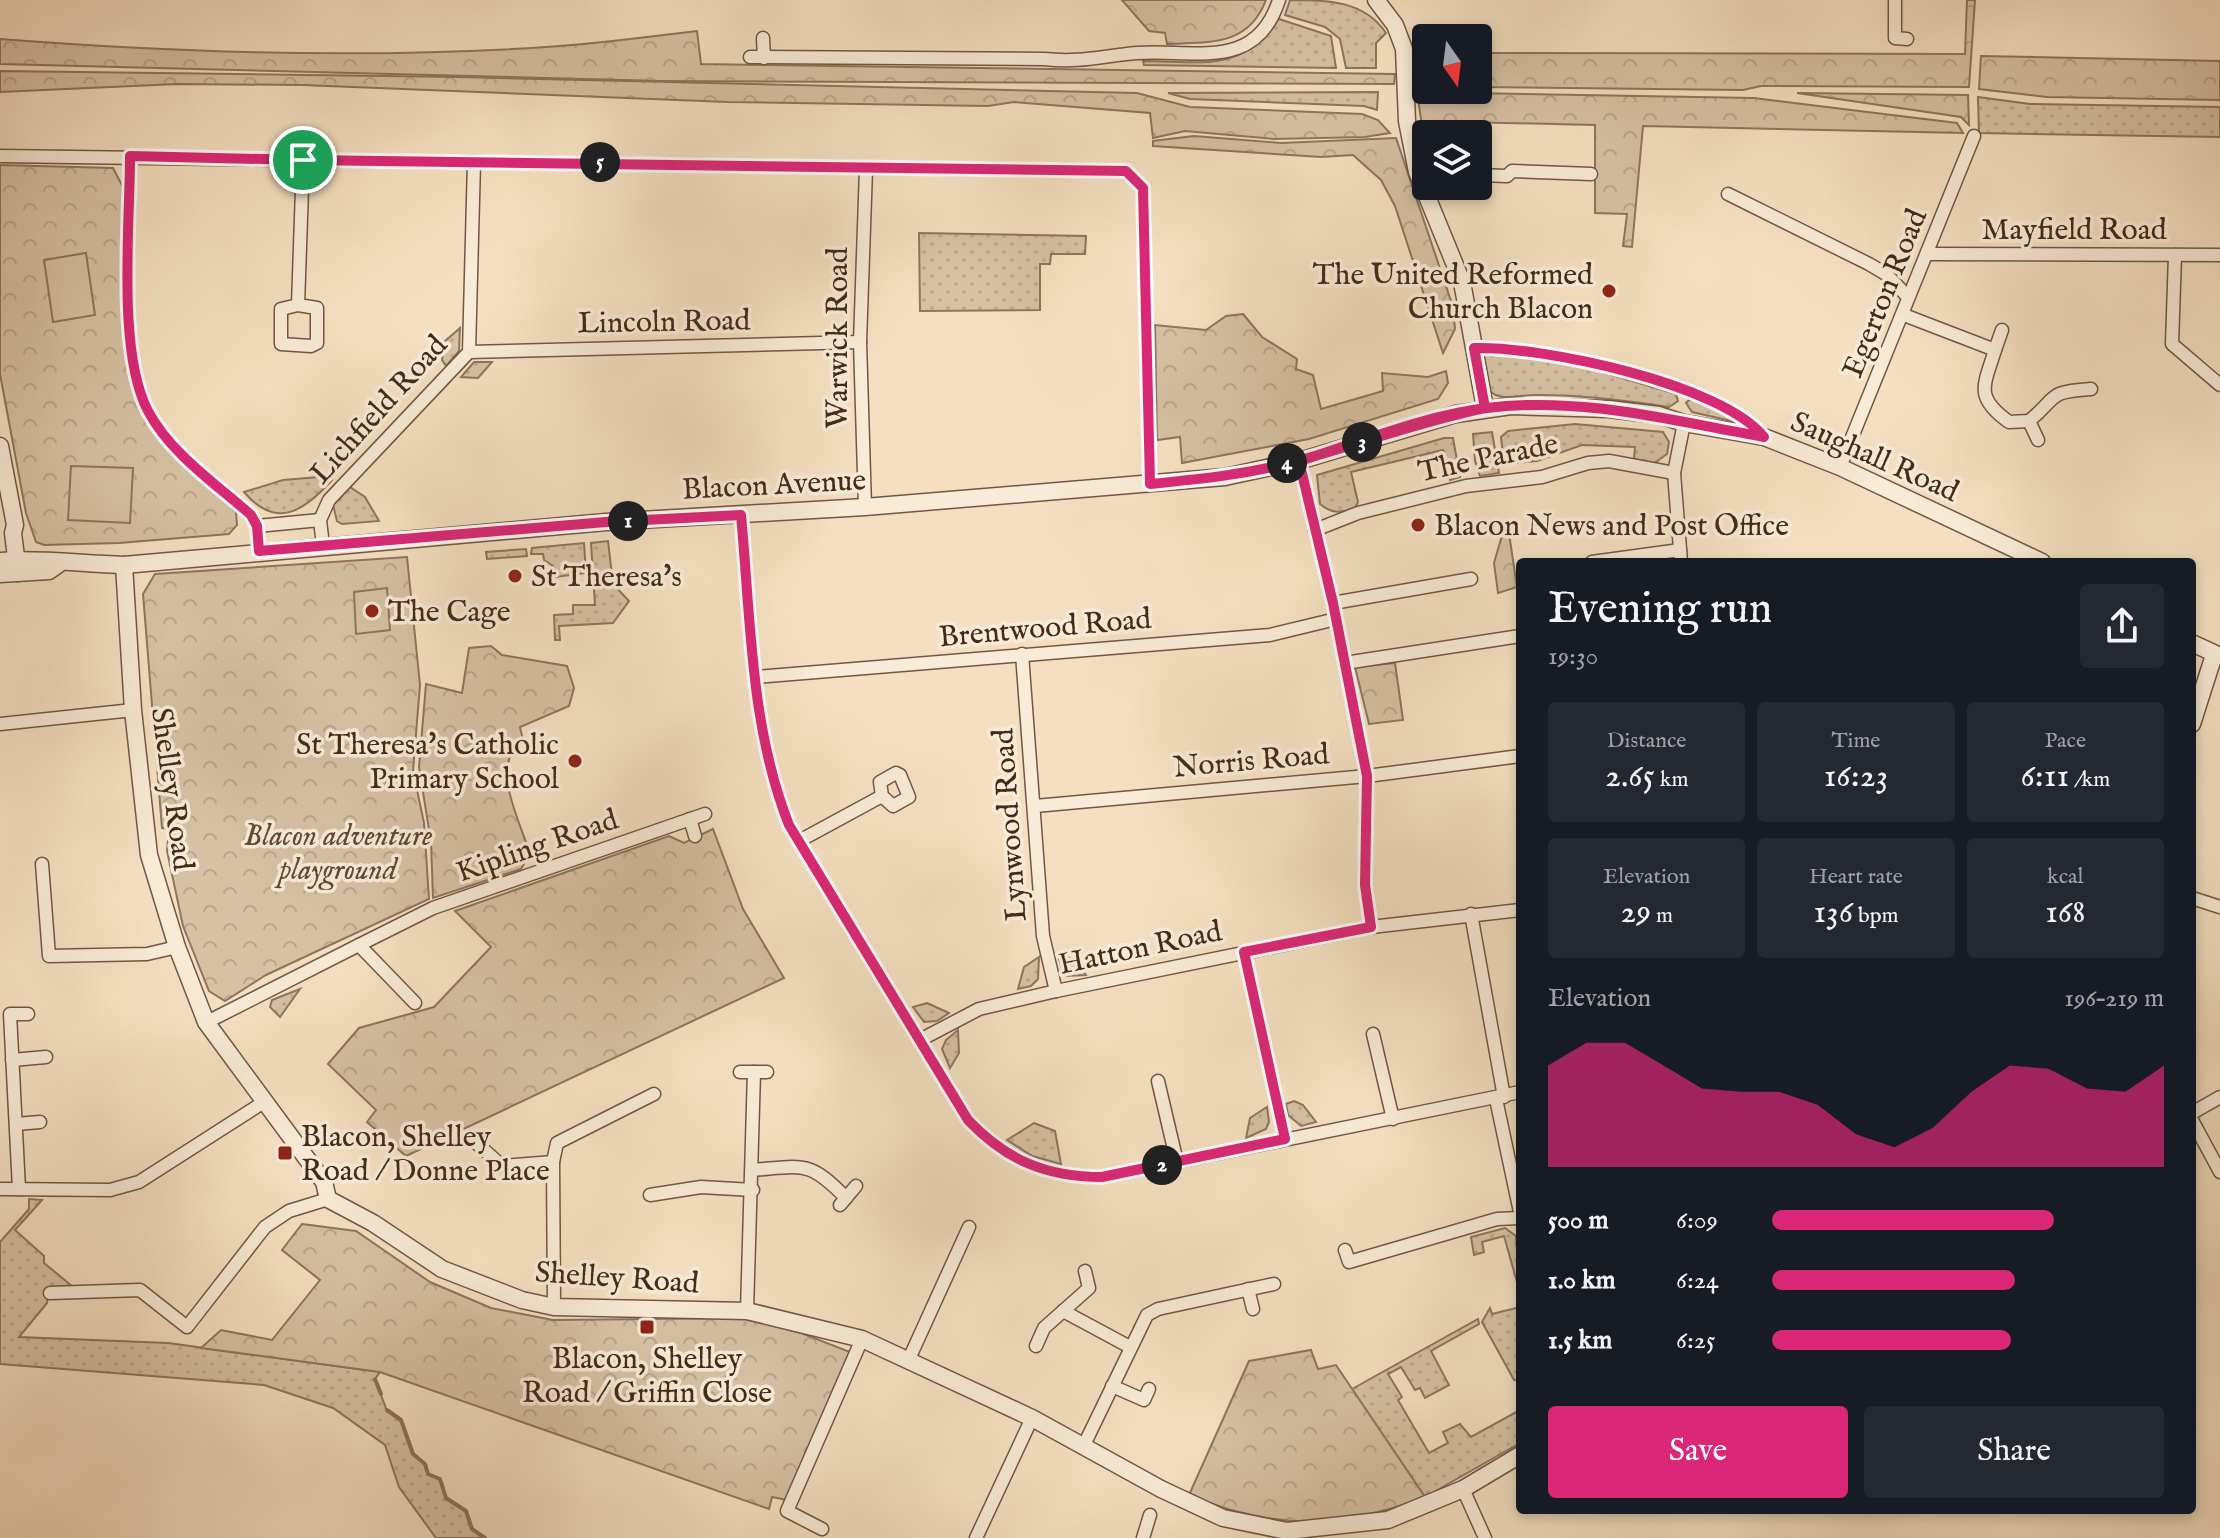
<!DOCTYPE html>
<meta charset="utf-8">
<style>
body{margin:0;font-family:"IM FELL English",serif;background:#242831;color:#f1f3f6;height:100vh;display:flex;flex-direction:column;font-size:30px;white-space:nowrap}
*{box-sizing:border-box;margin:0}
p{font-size:26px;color:#9ea1a6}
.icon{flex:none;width:44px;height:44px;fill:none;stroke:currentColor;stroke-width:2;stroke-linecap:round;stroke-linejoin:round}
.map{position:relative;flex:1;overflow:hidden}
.drawer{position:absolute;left:1516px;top:558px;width:680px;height:956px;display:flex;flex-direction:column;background:#171b24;border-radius:8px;box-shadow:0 4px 12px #0003}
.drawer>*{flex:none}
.needle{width:52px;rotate:166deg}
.tools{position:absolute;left:1412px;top:24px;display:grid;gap:16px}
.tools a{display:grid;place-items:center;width:80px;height:80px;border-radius:8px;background:#171b24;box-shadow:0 4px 12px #0003;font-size:40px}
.pin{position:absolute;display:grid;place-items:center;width:68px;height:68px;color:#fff;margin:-34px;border:4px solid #fff;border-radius:50%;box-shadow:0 2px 8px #0007}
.km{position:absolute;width:40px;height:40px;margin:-20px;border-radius:50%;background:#222;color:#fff;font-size:22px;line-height:40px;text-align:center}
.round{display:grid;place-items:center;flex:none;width:84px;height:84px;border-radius:8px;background:#242831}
.headline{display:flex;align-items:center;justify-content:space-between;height:136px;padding:0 32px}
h1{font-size:44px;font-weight:600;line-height:60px}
.figures{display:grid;grid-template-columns:repeat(3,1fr);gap:12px;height:136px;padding:8px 32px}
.figures div{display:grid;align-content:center;border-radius:8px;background:#242831;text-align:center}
.figures b{font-size:34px;font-weight:600}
.figures small{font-size:22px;font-weight:400}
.figures p{font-size:22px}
.chart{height:224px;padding:16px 32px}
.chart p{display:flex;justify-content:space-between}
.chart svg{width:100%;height:144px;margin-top:8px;fill:#db2777;opacity:.7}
.button{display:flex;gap:16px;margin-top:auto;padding:16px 32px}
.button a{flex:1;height:92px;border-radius:8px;background:#db2777;color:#fff;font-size:32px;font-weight:600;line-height:92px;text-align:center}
.button a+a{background:#242831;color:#f1f3f6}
ul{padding:0 32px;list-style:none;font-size:26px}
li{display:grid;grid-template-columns:128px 96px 1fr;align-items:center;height:60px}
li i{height:20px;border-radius:10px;background:#db2777}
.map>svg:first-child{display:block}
.grass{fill:url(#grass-dots);stroke:#8e755e;stroke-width:2}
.forest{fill:url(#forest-crowns);stroke:#8e755e;stroke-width:2}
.pitch{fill:#d6c1a4;stroke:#8e755e;stroke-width:2}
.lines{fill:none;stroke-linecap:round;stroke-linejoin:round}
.stream{stroke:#8b725c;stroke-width:4}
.minor-casing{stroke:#725743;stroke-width:15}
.tertiary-casing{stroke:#725743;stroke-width:19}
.minor{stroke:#f8ebd7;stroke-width:12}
.tertiary{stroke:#f8ebd7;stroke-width:16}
.route-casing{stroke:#fff;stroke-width:16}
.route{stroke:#db2777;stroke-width:10}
.poi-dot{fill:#8f2418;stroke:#f8ebd7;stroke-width:3}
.labels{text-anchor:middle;stroke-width:7;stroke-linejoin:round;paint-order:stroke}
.street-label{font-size:30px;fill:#462919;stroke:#f8ebd7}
.poi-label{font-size:30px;fill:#462919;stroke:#f8ebd7;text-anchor:start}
.park-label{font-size:30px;font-style:italic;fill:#634735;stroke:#f8ebd7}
</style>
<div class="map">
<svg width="2220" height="1538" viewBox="0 0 2220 1538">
<defs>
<pattern id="grass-dots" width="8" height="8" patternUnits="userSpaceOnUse" patternTransform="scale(2)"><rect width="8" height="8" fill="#d6c1a4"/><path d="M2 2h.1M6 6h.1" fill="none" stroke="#b9a68d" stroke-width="1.8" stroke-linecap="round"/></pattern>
<pattern id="forest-crowns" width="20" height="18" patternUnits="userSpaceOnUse" patternTransform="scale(2)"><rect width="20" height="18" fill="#d6c1a4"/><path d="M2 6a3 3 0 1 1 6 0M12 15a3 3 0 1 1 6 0" fill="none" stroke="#b9a68d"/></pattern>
</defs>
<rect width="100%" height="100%" fill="#f4e0c1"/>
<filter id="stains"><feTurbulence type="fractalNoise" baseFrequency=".0025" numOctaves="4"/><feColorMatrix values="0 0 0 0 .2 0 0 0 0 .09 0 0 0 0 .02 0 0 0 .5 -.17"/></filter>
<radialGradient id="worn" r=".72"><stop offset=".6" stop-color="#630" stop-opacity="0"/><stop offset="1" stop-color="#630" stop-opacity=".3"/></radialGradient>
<g class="grass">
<path d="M1290,0c36,0 74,0 96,33l-10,10v25h-30l-6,-29 -15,-12 -40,-12z"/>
<path d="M1279,19l52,17 5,32 -192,-3 -1,-4c62,0 96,13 136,-42z"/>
<path d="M1378,92l-1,18 -13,-4 -174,-7 -22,-6z"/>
<path d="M1978,97l52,7 190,3v30l-241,-4z"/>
<path d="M919,233l167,3 -1,18h-34l-1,10h-10v46l-120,1z"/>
<path d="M460,328l-1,23 -13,15 -4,-6 3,-19z"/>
<path d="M1503,351l82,16 91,27 2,7 -9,6c-45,-7 -91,-13 -137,-12 -13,0 -31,7 -42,-4 -8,-8 -8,-25 -9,-35z"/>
<path d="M474,362h18l-14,16 -17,-1z"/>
<path d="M1689,400h6l63,27 -66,-15 -6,-9z"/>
<path d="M1575,424l88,8 6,10 -2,12 -14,10 -19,-5 1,-12 -53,-2 -45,16 -33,3 -3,-27 7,-6z"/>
<path d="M1492,432l7,41 -19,3 -5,-15 -2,-27z"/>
<path d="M1444,438h9l7,39 -10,3 -7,-30 -92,22 7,30 -3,6c-15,5 -23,6 -35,-4l-3,-29z"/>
<path d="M319,477l13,3c-27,30 -55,51 -88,12l39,-12z"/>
<path d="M350,487l15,10 14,24 -37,3 -5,-3 -4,-16z"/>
<path d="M608,541l5,43 16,17 -16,22 -54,3 1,14h-5l-1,-25 19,-1v-9h22l-4,-62z"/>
<path d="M584,543l2,30 -30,4 -3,-11 -9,-6 -1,-6h-12l1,-6z"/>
<path d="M526,549l1,7 -40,3 -1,-7z"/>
<path d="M1058,955l19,5 9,15 -22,1z"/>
<path d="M1039,957l-1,22 -7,7 -13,3 6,-22z"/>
<path d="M300,989l-20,28 -10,-10 2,-7z"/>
<path d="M927,1003l22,10 -12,8 -13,1 -11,-15z"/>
<path d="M958,1030l1,23 -9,15 -8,-19 4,-9z"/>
<path d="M1294,1101l9,4 13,17 -15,4 -13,-11 -2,-11z"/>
<path d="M1267,1107l2,15 -3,7 -20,9 4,-20z"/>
<path d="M1034,1123l21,8 6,33 -29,-8 -25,-16z"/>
<path d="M29,1199l13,1 -27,30 29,26v7l28,23 -23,1 -2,16 -28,34 149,6 212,29 -5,7 12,32 14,9 12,34 12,10 3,10 12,5 6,19 20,13 6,18 13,9h-49l-37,-51 -14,-42 -52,-37 -69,-23 -264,-21v-122l29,-33z"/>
<path d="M1505,1228l11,8 4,57 -16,-57 -22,6 2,10 -10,3 -3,-18z"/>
<path d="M1520,1307v73h-6l-32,-58 8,-14 2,6z"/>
<path d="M1478,1319l1,5 -48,27 18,34 -24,13 -5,-10 -5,2 -14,-23 -13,7 14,23 -4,3 31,53 19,-10 -5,-11 17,-8 11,13 49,-27v33l-95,54 -73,-108z"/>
</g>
<g class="forest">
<path d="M1122,0h144c-18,47 -57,42 -99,44l-2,-11 -16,-2z"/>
<path d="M1967,0h8l-6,87 -208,-1 -18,4 -265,-3v-34l487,1z"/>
<path d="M697,31l4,33 694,10 -1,10 -733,-3 -661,-17v-25c181,14 364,20 546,8 50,-3 100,-10 151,-16z"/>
<path d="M1418,53h8v33h-9z"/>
<path d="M1981,56l239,5v39l-173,-3 -68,-8z"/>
<path d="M0,71l458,6 679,16 53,14 172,7 16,6 12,13 -25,4 -91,2 -89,-8 -32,7 -3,-25 -136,-11 -26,4 -261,-4 -425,-17 -125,-1 -177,8z"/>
<path d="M1417,92l337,6 203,25 6,10 -320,-7 -11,121 -9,-1 4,-32 -32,-1v-88l-172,-4 4,13 -1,19z"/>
<path d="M1797,93l171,2 1,30 -8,-8z"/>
<path d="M1194,136l87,7 115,-5 57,169 2,22 -12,24 -48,-147 -14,-26 -28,-25 -32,2 -168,-11v-5z"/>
<path d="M0,165l113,3 11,21 -1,138 15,74 22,39 76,72 1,13 -8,9 -110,9 -75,2 -8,-3 -10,-29 -26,-139z"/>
<path d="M1243,314l19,23 35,22 -1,10 17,6 8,34 62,-18 -1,-18 46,4 18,-6 2,12 -10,16 -129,40 -127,24 -2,-26 -23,3 -2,-115 51,5 20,-14z"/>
<path d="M1503,532l6,1 8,54 -19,6 -4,-30z"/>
<path d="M407,557l13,128 -7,86 11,52 5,76 -163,76 -41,26 -16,-10 -26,-65 -16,-75 2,-22 -7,-1 -19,-234 12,-20z"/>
<path d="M491,646l11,9 65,11 7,22 -5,18 -49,21 3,13c-35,25 -3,80 7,114l-9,15 -88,29 -2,-56 -12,-75 7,-83 36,9 7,-45z"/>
<path d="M1395,663l8,57 -34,4 -14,-57z"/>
<path d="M713,829l30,80 41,69 -378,178 -39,-34 9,-12 -48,-46 31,-36 75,-21 57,-60 -36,-36 214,-75 15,7z"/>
<path d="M302,1224l54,7 74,51 61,26 62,12 193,-2 55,15 49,19 -63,148 -15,-3 -3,12 -389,-137 -179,-24 20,-18 51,10 48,-60 -38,-30z"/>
<path d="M1311,1350l7,19 18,-4 89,132c-83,32 -154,33 -236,-2l60,-134z"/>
</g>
<g class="pitch">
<path d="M86,253l9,62 -42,7 -9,-62z"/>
<path d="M71,466l62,2 -3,55 -62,-3z"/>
<path d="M387,588l3,42 -34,4 -2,-42z"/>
</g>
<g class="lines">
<g class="stream">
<path d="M375,1379l6,15"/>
<path d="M387,1410l14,10 12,34 12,10 3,10 12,5 6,19 20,13 6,18 13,9"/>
</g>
<g class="minor-casing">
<g id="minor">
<path d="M1895,0v38l12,1"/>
<path d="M763,38l1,20"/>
<path d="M750,57l294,2c37,4 57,-3 93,-6 57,-4 119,19 142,-53"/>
<path d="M0,156l1126,15 17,17 7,296"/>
<path d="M130,156c0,69 -13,197 18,255 22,42 68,73 103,104l6,11 2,25"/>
<path d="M1478,175l29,1 5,-5 79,3"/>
<path d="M1728,194l141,70 17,10 22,23"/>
<path d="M1929,254l291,1"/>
<path d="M2175,255l-3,89 48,41"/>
<path d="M298,305l19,3v35l-6,3 -30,-2v-35l17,-4 5,-145"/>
<path d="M1904,315l91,35c-11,36 -21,47 14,72l20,-1c30,-24 16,-29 62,-32"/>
<path d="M1474,348c67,-2 248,36 290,89"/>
<path d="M1995,350l7,-20"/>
<path d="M469,352l391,-10"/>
<path d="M2029,421l9,19"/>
<path d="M1299,461l34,142 34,173 -2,109 6,42"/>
<path d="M1840,467l134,-331"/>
<path d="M865,507l-5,-165 6,-173"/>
<path d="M741,515c10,105 9,212 48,310l179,295c38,39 78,57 134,57l418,-85"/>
<path d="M257,526l63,-6"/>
<path d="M1315,530l43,-17 108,-27 76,-9 46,-14 21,-2 65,12"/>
<path d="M323,546l-3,-26 9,-20 140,-148 5,-190"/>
<path d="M1592,562l88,-12"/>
<path d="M1681,562l-7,-89 10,-50"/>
<path d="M1333,603l138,-24"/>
<path d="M1022,654l21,282 13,55"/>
<path d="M1345,663l175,-27"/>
<path d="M756,677l514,-42 66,-16"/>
<path d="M0,724l133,-14"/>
<path d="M1035,806l332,-30 153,-20"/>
<path d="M690,819l5,17"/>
<path d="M799,841l83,-45 -2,-14 16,-9 4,2 9,22 -16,9 -11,-10"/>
<path d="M42,864l7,92 98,-2 30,-7"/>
<path d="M2192,898l28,9"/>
<path d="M1471,914l33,183"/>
<path d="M359,945l74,-37 272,-94"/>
<path d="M1244,952l41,187"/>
<path d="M207,1022l152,-77 56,58"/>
<path d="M1373,1034l20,85"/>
<path d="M920,1040l59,-31 77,-18 315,-64 149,-17"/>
<path d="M12,1060l34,-3"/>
<path d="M740,1072h27"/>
<path d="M1158,1081l19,81"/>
<path d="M1496,1099l24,113"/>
<path d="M2192,1113l28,-16"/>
<path d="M2192,1120l28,52"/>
<path d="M16,1124l24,-2"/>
<path d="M474,1141l28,25 51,-4"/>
<path d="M753,1170c51,-4 56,-10 93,28"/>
<path d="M0,1189l110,1 29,-8 125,-80"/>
<path d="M19,1189l-9,-175h18"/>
<path d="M650,1195l51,-8 52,3"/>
<path d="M840,1205l16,-19"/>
<path d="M1345,1250l4,12 148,-43 23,-1"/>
<path d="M1248,1289l5,20"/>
<path d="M50,1293l90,-3 47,37 78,-100 24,-16 39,-12"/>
<path d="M554,1307l-1,-145 4,-19 97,-49"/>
<path d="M747,1311l7,-239"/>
<path d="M1063,1311l67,36"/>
<path d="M1036,1346l8,-18 45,-40 -4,-17"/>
<path d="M909,1359l60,-132"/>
<path d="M1112,1386l32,14 5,-11"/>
<path d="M1084,1445l63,-130 11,-6 116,-25"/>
<path d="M1463,1489l22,49"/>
<path d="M822,1529l-35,-18 75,-172"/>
<path d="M976,1538l56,-120"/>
<path d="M1143,1538l7,-23"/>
</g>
</g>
<g class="tertiary-casing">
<g id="tertiary">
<path d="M1376,0l19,25 9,24 3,72 10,51 45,110 23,126"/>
<path d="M0,446l15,79 -2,8 5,40"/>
<path d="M0,561c42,-3 81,3 124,4l482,-43 259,-15 360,-30 74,-16 157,-47 55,-8 98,3 50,6 25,8 80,14 76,30 202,95"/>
<path d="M124,565l9,145 16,145 28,92 29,75 118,160 4,17 45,24 69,46 80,31 32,7 193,4 115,28 170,79 129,71 62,29 64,13 101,-11 75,-31 57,-34"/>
<path d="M0,574l49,-3 10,-7"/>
<path d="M2192,643l28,13"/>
<path d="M2192,724l22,-69"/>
</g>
</g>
<use href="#minor" class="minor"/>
<use href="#tertiary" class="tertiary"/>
</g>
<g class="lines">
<g class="route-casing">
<path id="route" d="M303,160l-173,-4c0,69 -13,196 18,255 22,42 68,73 103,104l6,11 2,25 347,-29 135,-7c10,106 9,211 48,310l179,295c38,40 78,57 134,57l183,-38 -41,-187 127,-25 -6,-42 2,-109 -34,-173 -34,-142c59,-18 127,-46 188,-53 94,-12 186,13 277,29 -42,-53 -222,-91 -290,-89l11,60c-63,13 -123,35 -184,52 -50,14 -100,19 -151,24l-7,-296 -17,-17 -823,-11"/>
</g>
<use href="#route" class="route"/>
</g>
<g class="poi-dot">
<circle cx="1609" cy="291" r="8"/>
<circle cx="1418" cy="525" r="8"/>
<circle cx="515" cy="576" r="8"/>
<circle cx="372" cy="611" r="8"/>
<circle cx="575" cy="761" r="8"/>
<rect x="277" y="1145" width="16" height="16" rx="4"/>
<rect x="639" y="1319" width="16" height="16" rx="4"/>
</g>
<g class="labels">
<g class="street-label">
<text x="2074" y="239">Mayfield Road</text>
<text transform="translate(1884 293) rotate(-68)" y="10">Egerton Road</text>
<text transform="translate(664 321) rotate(-1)" y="10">Lincoln Road</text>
<text transform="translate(837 338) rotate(-90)" y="10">Warwick Road</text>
<text transform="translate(378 409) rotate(-48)" y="10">Lichfield Road</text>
<text transform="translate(1875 456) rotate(24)" y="10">Saughall Road</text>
<text transform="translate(1488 457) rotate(-12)" y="10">The Parade</text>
<text transform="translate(774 484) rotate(-3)" y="10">Blacon Avenue</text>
<text transform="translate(1045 627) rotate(-5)" y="10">Brentwood Road</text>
<text transform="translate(1251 760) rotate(-5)" y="10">Norris Road</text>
<text transform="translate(173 789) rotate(82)" y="10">Shelley Road</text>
<text transform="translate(1009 825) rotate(-94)" y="10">Lynwood Road</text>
<text transform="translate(537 845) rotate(-19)" y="10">Kipling Road</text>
<text transform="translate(1140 947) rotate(-12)" y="10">Hatton Road</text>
<text transform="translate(617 1277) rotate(4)" y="10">Shelley Road</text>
</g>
<g class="poi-label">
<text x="1593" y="284" text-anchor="end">The United Reformed<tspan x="1593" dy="34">Church Blacon</tspan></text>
<text x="1434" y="535">Blacon News and Post Office</text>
<text x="531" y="586">St Theresa's</text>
<text x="388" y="621">The Cage</text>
<text x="559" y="754" text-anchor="end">St Theresa's Catholic<tspan x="559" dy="34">Primary School</tspan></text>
<text x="301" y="1146">Blacon, Shelley<tspan x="301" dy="34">Road / Donne Place</tspan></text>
<text x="647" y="1368" text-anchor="middle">Blacon, Shelley<tspan x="647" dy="34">Road / Griffin Close</tspan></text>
</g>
<g class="park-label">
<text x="338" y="845">Blacon adventure<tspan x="338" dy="34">playground</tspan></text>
</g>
</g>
<rect width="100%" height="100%" filter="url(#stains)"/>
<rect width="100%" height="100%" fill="url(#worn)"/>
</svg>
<div class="tools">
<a><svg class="needle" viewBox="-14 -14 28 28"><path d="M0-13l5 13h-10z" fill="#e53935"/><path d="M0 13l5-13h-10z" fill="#9ea1a6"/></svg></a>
<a><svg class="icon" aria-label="layers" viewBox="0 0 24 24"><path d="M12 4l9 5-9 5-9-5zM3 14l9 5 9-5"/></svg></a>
</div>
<div class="pin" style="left:303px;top:160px;background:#1e9e55"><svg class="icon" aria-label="arrive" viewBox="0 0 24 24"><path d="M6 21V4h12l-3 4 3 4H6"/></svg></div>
<b class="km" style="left:628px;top:521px">1</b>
<b class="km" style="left:1162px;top:1165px">2</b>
<b class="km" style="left:1362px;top:442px">3</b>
<b class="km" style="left:1287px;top:463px">4</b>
<b class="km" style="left:600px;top:162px">5</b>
<section class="drawer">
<div class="headline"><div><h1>Evening run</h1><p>19:30</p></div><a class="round"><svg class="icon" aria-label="share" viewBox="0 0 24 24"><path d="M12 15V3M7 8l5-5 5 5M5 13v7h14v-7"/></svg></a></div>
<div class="figures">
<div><p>Distance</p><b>2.65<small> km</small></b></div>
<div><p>Time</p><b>16:23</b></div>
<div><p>Pace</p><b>6:11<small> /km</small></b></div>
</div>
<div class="figures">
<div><p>Elevation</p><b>29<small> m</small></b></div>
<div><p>Heart rate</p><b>136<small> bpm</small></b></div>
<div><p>kcal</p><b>168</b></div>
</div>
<div class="chart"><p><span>Elevation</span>196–219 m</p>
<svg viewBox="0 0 160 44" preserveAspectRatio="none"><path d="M0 44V13L10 6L20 6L30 13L40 20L50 21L60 21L70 25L80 34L90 38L100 32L110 21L120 13L130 14L140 20L150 21L160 13V44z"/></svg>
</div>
<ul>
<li><b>500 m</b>6:09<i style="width:72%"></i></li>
<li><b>1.0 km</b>6:24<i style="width:62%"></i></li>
<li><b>1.5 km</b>6:25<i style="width:61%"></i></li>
</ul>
<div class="button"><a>Save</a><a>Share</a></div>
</section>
</div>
